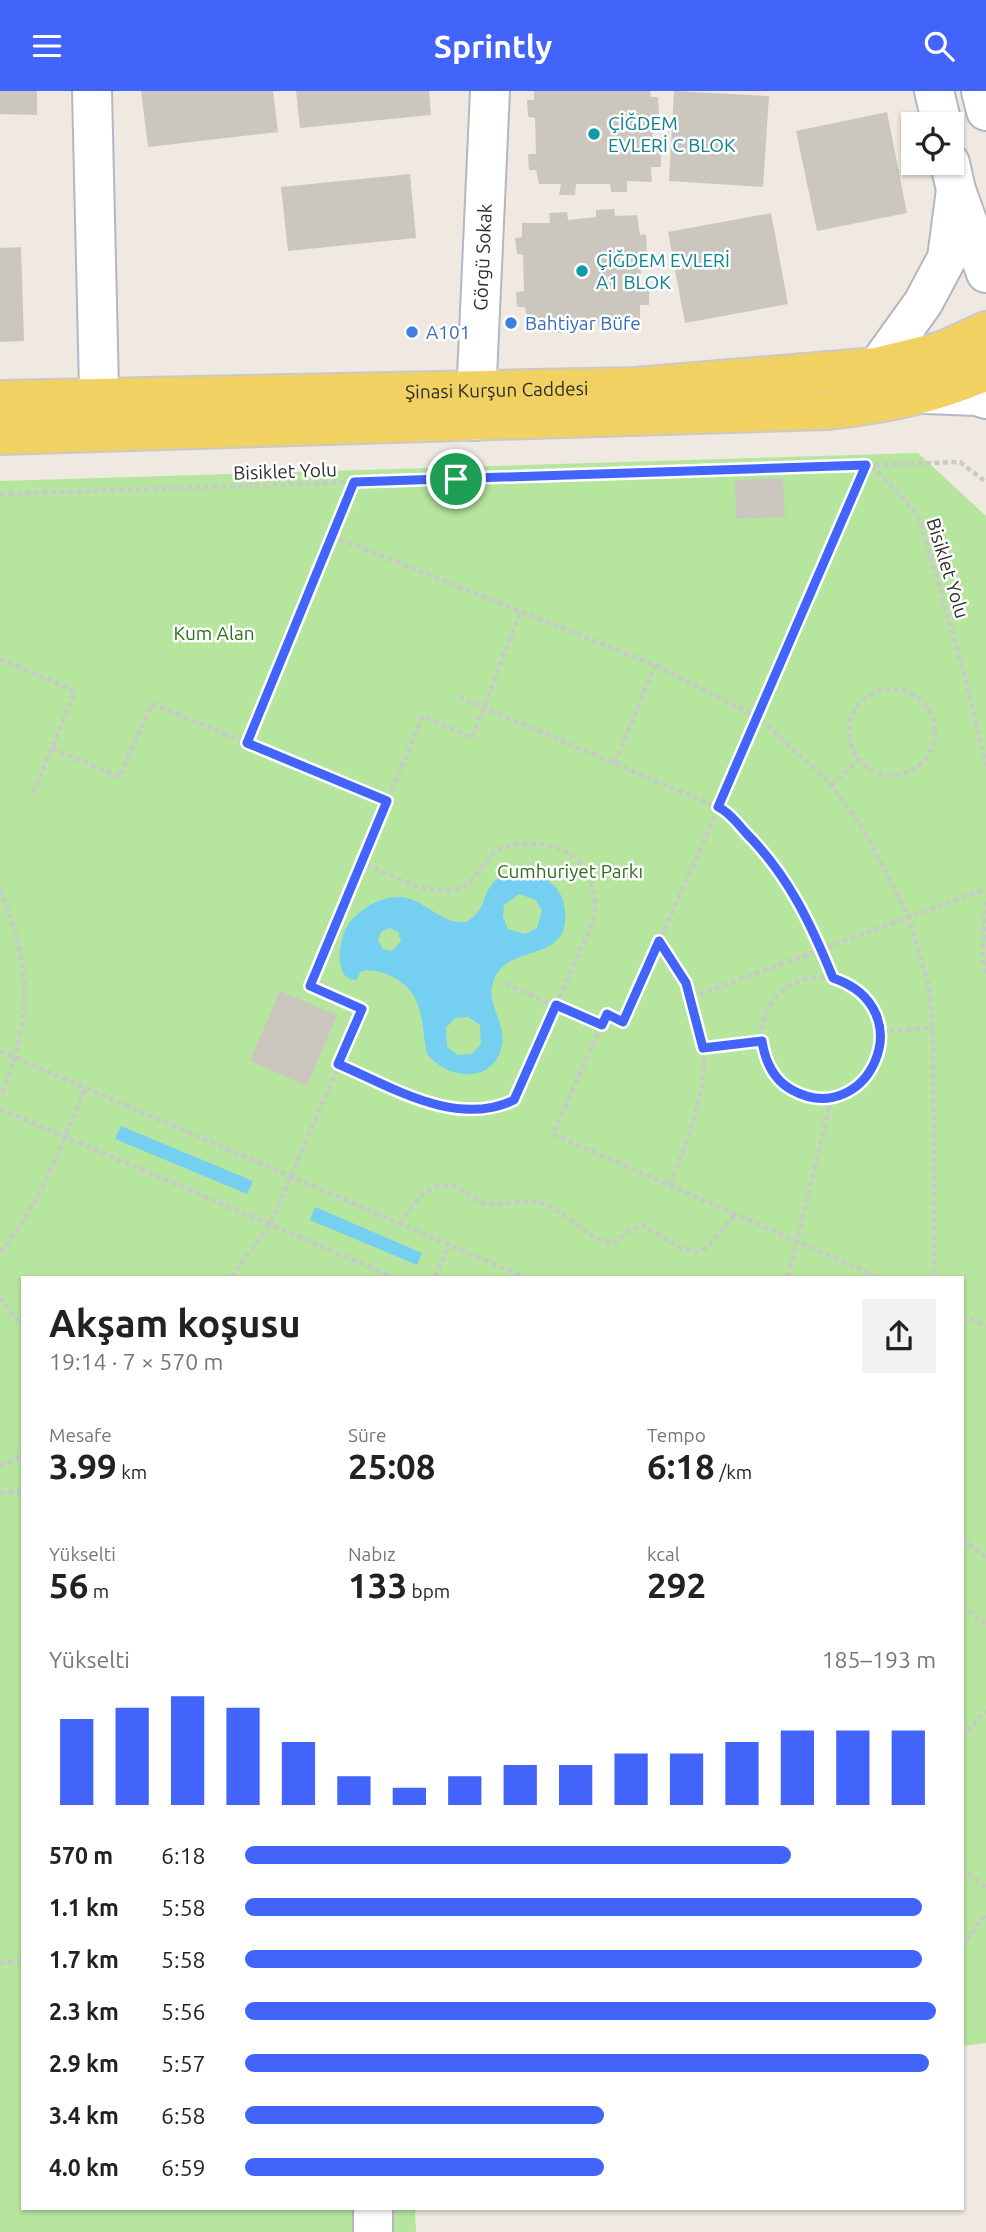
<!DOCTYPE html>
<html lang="tr">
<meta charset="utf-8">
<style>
body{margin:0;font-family:Ubuntu,sans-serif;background:#f2f2f2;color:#222;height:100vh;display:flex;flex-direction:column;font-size:26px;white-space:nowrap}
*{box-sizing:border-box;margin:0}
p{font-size:23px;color:#767676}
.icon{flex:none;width:38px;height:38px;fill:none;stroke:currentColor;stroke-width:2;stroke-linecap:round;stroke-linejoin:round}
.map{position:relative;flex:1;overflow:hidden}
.side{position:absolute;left:21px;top:1185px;width:943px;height:934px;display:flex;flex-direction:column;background:#fff;border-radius:0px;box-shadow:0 2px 5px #0004}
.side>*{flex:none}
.tools{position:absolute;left:901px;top:21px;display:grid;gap:14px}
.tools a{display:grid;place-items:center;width:63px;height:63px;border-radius:0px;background:#fff;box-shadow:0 2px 5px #0004;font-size:35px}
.pin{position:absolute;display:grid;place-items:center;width:60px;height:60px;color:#fff;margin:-30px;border:4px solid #fff;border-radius:50%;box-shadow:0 2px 7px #0007}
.round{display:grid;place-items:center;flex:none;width:74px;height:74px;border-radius:0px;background:#f2f2f2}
.head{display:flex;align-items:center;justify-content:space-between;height:119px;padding:0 28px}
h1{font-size:38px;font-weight:600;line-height:52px}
.stats{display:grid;grid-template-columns:repeat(3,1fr);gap:10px;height:119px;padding:7px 28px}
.stats div{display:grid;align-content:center}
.stats b{font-size:35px;font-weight:600}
.stats small{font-size:19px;font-weight:400}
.stats p{font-size:19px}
.chart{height:196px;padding:14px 28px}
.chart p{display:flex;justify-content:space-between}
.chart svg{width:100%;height:126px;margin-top:7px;stroke:#4264fb;stroke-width:6}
ul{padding:0 28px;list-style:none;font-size:23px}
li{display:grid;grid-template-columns:112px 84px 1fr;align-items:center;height:52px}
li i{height:18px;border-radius:9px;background:#4264fb}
header{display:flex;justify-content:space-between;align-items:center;height:91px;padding:0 28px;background:#4264fb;color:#fff;font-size:32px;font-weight:600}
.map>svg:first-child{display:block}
.green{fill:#b6e59e}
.water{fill:#75cff0;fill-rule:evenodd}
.building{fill:#cbc7bf}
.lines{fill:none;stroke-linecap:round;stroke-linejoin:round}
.minor-casing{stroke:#b4b7c1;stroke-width:42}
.major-casing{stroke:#c9c9c9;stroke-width:42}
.path{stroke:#c9c9c9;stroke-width:4.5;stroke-dasharray:5 3.5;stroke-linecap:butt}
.minor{stroke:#fff;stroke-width:38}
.major{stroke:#f2d163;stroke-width:38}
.route-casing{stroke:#fff;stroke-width:14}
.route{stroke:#4264fb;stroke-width:9}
.culture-dot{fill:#0f9aa8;stroke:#fff;stroke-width:2.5}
.shop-dot{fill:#3f7fe0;stroke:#fff;stroke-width:2.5}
.labels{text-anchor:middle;stroke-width:5;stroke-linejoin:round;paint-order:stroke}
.culture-label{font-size:19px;fill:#0d838f;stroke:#fff;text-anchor:start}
.street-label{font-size:19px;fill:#2e2e2e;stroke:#fff}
.shop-label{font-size:19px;fill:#366cbe;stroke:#fff;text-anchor:start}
.park-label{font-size:19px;fill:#2c6e1b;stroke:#fff}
</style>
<header><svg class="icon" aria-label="menu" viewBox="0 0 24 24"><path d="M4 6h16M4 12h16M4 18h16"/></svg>Sprintly<svg class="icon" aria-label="search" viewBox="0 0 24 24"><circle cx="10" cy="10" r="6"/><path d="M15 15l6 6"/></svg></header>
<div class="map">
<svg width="986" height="2141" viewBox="0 0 986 2141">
<rect width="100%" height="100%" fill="#efe9e1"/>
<path class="green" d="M918,362l68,63v1527l-23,3 -1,-769h-939v932h392l1,23h-416v-1751z"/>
<g class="water">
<path d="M532,781c14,5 29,16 32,32 11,61 -52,38 -69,73 -12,25 11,43 7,68 -8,40 -54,35 -75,9 -7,-32 -1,-59 -34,-77 -10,-5 -22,-9 -33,-5l-3,8c-26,1 -18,-45 -7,-58 6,-8 21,-19 31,-22 40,-14 52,25 85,22 33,-19 3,-48 66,-50zM519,803l17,6 6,11 -5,17 -12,6 -17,-5 -5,-12 1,-12zM390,837l8,4 3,9 -9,10 -9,-2 -5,-8 3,-9zM468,926l12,8 1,19 -9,10 -14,1 -11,-8 -1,-19 9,-10z"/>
<path d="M121,1035l132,55 -6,13 -132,-55z"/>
<path d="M315,1116l107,46 -5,12 -107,-45z"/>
</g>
<g class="building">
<path d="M0,0h37v24l-37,-1z"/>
<path d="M141,0h132l5,41 -130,15z"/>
<path d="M296,0h133l2,24 -131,13z"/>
<path d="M534,0h116l1,6h7l1,18h-6l-1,35h9v17h-10l1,15 -25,-1v11h-16l-1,-8h-34l-1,11h-16l2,-11h-22l-3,-14h-7l-1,-16h8l-1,-36 -7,-1 -1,-17h7z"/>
<path d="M674,0l95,5 -6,91 -94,-6z"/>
<path d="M887,21l20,101 -90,18 -21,-100z"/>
<path d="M410,83l6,64 -128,13 -7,-64z"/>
<path d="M614,118l1,7 22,-1 3,20 6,-1 1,18 -6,1v35l8,-1v18h-9v14h-25v10h-16l-1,-7h-34l-1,11 -16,-1 2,-10h-21l-3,-15h-8l-1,-15 8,-1 -1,-36 -6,-1 -2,-16 7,-1v-14h28l-1,-10 18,-1 1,8 28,-3v-7z"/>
<path d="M771,122l17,91 -103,19 -17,-91z"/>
<path d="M21,156l3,94 -24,1v-94z"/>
<path d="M783,387l2,39 -49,2 -1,-39z"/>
<path d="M280,900l57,24 -30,71 -57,-25z"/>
</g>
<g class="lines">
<g class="minor-casing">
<g id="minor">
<path d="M92,0l8,341"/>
<path d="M934,0l8,33"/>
<path d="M981,0l5,20"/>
<path d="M950,72l6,27 30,83"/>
<path d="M877,276l46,-64 24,-45 9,-68"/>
<path d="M925,303l52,2 9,3"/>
<path id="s1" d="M475,330l15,-330"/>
<path d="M373,2118v23"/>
</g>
</g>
<g class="major-casing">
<g id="major">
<path id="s2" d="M0,309l635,-13 242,-20 65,-16 44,-20"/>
<path d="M0,344l826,-25c55,-5 108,-16 160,-39"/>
</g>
</g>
<g class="path">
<path d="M866,374l-107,253 -136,304 -17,-7 -53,119 325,143"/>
<path d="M872,375l46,49 46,157 22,94"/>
<path d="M0,403l960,-32 26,20"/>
<path d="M332,445l323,129 104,53 70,64 34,47 45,86 21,73 4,42 1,247"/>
<path d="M0,568l75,32 -43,105"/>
<circle cx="892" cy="641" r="43"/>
<path d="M459,606l265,113 37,37 30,40 20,35 22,56"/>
<path d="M248,652l106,-261"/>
<path d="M52,657l67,29 33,-73 235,97"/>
<path d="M615,672l40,-98"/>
<path d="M832,695l26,-27"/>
<path d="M0,799c32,79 33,127 0,207"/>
<path d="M986,810l-4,58 4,14"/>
<path d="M659,850c68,87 48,151 11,244"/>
<circle cx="821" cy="946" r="60"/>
<path d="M505,893l97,41"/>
<path d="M691,906l295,-108"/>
<path d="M881,940l52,-3"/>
<path d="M703,957l58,-7"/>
<path d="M0,960l524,226"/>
<path d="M338,973c54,23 117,64 176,36l81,-183c2,-41 -17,-74 -63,-73 -10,0 -23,0 -32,5 -17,9 -23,34 -42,40 -29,9 -69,-16 -96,-26"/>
<path d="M0,1018l393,168"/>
<path d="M400,1133c11,-18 27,-43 53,-38 11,3 18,12 28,16 21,7 43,-6 64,2 25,11 40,34 69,40l13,-12 15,-7 39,23 17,4 12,-7 25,-31"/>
<path d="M0,1161c41,-48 61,-107 85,-164"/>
<path d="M231,1186l39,-52 93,-216 -53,-23 113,-270 49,22 48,-125"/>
<path d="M435,1186l14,-32"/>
<path d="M788,1186l44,-180"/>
<path d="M0,1207l23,30"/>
<path d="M962,1224l24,11"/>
<path d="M0,1375l23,-11"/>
<path d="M0,1402l23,-2"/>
<path d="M962,1448l24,18"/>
<path d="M962,1514l24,19"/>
<path d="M962,1647l24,-27"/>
<path d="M962,1777l24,20"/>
<path d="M962,1856l24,-34"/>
<path d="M0,1872l23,-2"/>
</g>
<use href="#minor" class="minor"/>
<use href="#major" class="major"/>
</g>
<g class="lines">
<g class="route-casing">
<path id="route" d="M866,374l-148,342c11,5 20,17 28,26 42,42 65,91 87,145 92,31 34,153 -41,112 -18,-10 -27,-29 -30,-49l-59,7 -17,-65 -27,-42 -36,81 -16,-8 -5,11 -46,-20 -42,95c-58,28 -122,-13 -176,-36l24,-55 -52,-23 77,-185 -140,-58 107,-261z"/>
</g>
<use href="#route" class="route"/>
</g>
<g class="culture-dot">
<circle cx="594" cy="43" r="7"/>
<circle cx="582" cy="180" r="7"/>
</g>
<g class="shop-dot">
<circle cx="511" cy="232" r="7"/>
<circle cx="412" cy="241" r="7"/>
</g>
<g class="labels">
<g class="culture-label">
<text x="608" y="39">ÇİĞDEM<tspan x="608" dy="22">EVLERİ C BLOK</tspan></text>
<text x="596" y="176">ÇİĞDEM EVLERİ<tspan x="596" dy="22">A1 BLOK</tspan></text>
</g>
<g class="street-label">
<text dy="7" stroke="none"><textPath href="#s1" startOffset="164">Görgü Sokak</textPath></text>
<text dy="7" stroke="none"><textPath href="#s2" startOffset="497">Şinasi Kurşun Caddesi</textPath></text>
<text transform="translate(285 380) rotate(-2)" y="7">Bisiklet Yolu</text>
<text transform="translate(948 477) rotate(73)" y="7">Bisiklet Yolu</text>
</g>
<g class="shop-label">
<text x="525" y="239">Bahtiyar Büfe</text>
<text x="426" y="248">A101</text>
</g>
<g class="park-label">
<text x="214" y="549">Kum Alan</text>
<text x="570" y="787">Cumhuriyet Parkı</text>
</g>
</g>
</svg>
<div class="tools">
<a><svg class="icon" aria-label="locate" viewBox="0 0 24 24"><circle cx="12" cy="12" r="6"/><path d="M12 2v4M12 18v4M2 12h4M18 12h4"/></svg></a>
</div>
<div class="pin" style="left:456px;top:388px;background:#1e9e55"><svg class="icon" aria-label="arrive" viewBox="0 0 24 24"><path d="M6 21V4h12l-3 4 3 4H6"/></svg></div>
<section class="side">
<div class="head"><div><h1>Akşam koşusu</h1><p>19:14 · 7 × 570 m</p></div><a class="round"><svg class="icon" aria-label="share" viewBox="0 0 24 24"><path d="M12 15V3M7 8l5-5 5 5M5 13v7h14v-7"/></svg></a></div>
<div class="stats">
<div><p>Mesafe</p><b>3.99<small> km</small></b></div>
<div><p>Süre</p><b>25:08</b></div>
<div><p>Tempo</p><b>6:18<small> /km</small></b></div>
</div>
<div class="stats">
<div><p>Yükselti</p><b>56<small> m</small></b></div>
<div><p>Nabız</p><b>133<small> bpm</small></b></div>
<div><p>kcal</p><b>292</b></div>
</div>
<div class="chart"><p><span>Yükselti</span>185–193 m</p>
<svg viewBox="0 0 160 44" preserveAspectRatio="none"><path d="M5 44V14M15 44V10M25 44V6M35 44V10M45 44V22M55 44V34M65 44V38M75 44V34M85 44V30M95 44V30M105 44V26M115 44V26M125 44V22M135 44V18M145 44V18M155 44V18"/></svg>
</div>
<ul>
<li><b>570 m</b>6:18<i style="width:79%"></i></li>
<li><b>1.1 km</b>5:58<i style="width:98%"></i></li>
<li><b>1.7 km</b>5:58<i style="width:98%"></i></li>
<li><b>2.3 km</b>5:56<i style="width:100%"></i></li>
<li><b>2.9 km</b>5:57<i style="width:99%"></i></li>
<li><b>3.4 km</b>6:58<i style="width:52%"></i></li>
<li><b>4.0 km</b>6:59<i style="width:52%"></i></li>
</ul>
</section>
</div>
